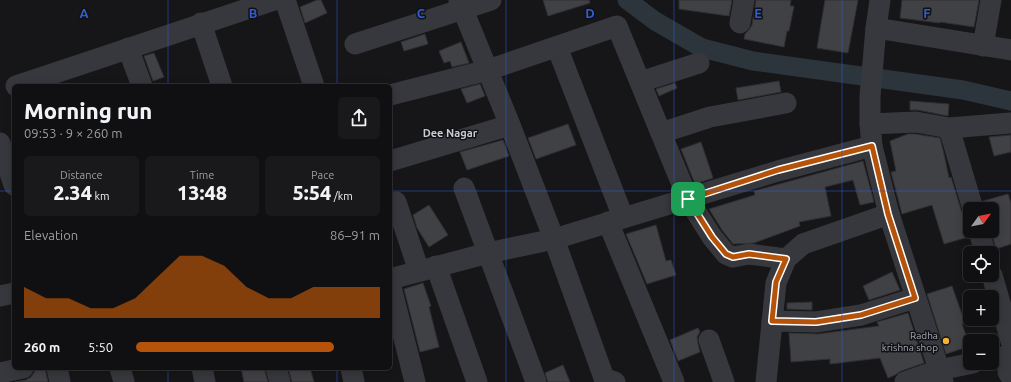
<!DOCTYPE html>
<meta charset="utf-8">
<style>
body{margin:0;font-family:Ubuntu,sans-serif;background:#19191b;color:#f1f3f6;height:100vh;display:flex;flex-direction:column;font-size:15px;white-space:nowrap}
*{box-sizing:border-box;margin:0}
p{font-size:13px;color:#9c9d9f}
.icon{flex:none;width:22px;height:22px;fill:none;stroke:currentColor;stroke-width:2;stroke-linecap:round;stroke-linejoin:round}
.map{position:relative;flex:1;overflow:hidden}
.panel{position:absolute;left:12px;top:84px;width:380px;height:286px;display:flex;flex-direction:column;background:#101012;border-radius:6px;box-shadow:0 2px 10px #0003,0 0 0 1px #303032}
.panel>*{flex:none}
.needle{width:26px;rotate:57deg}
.buttons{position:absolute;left:963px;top:202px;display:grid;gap:8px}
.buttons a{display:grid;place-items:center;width:36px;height:36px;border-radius:6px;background:#101012;box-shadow:0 2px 10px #0003,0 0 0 1px #303032;font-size:20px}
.pin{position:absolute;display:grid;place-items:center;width:34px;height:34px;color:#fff;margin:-17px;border-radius:8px;box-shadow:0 2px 6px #0006}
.round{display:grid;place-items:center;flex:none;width:42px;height:42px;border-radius:6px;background:#19191b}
.summary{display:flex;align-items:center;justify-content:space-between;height:68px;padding:0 12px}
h1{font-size:22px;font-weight:800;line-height:30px}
.figures{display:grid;grid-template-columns:repeat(3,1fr);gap:6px;height:68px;padding:4px 12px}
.figures div{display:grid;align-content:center;border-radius:6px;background:#19191b;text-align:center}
.figures b{font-size:20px;font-weight:800}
.figures small{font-size:11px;font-weight:400}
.figures p{font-size:11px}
.chart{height:112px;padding:8px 12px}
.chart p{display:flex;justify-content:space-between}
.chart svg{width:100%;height:72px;margin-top:4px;fill:#b45309;opacity:.7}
ul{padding:0 12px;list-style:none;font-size:13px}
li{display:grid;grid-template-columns:64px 48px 1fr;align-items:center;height:30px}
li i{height:10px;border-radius:5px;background:#b45309}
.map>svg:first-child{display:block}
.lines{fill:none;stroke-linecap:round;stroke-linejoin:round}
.canal{stroke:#2c353c;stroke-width:19}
.building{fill:#404145;stroke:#303034}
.street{stroke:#37383d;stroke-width:21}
.route-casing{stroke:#fff;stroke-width:8}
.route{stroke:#b45309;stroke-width:5}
.grid{fill:none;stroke:#325cd3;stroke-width:1;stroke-opacity:0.55}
.poi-dot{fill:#f2b134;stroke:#111113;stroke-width:1.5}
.labels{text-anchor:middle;stroke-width:3;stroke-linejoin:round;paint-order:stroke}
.poi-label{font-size:10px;fill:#a8adb8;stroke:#111113;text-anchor:end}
.neighbourhood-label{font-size:11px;font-weight:bold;fill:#c9ccd4;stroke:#111113}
.grid-label{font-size:13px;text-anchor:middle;font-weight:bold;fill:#325cd3;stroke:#111113;stroke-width:3;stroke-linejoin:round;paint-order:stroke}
</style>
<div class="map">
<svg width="1011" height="382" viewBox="0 0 1011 382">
<rect width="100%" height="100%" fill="#161618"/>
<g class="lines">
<path class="canal" d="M627,0l28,21 47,27 51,13 210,29 48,11"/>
</g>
<g class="building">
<path d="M317,0h4l6,13 -22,10 -5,-16z"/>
<path d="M543,0h46l1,3 -42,13z"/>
<path d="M679,0h53l-3,16 -50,-7z"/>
<path d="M756,0h35l-1,6h4l-5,25h-2l-3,16 -40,-8 1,-5 4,-4 3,-5z"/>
<path d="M825,0h33l-10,53 -31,-5z"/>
<path d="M902,0h77l-5,27 -34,-5v1l-40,-5z"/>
<path d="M425,34l3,10 -24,7 -3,-9z"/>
<path d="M461,42l8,21 -17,4 -2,-6 -6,2 -5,-12z"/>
<path d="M154,53l10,24 -11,4 -9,-25z"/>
<path d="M779,81l2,11 -43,8 -2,-12z"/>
<path d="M675,83l2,5 -18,8 -3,-7z"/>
<path d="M480,84l5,12 -18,7 -6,-14z"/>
<path d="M910,101l39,3 -1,12 -30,-6h-8z"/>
<path d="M568,124l8,21 -40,14 -8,-21z"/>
<path d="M908,134h7l25,4 4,16 5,24 2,-1 11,36 3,5 5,3 -3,7 1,9 -24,7 -12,-39 -30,9 -11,-42 5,-1 -6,-30z"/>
<path d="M1011,135v17l-17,4 -5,-19z"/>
<path d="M503,140l6,16 -42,14 -7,-18z"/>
<path d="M701,142l12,36 -18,6 -14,-35z"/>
<path d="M863,161l11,41 -14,3 -7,-25 -28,7 6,29 -32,6 1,4 -46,17 -21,1 -11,-14 -13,-21 46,-14 -1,-4z"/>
<path d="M1008,194l3,9v41l-15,5 -5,-18 1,-22h-7l-2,-8z"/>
<path d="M429,205l19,30 -19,12 -12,-19 -4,-13z"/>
<path d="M656,225l10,36 5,-1 5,15 -29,9 -21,-50z"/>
<path d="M892,272l8,18 -31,10 -6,-14z"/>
<path d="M423,283l8,23 -2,1 10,40 -19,5 -16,-63z"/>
<path d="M952,286l13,37 -3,1 8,22 -24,8 -19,-60z"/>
<path d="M812,302v8l-25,-1v-6z"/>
<path d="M908,313l16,50 -23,8 -6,4 -7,3 -8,-20 -50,6v-5l-39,3 -2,-29 29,1 61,-8 -2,-4z"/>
<path d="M698,328l2,4 -3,5 1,7 2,8 -22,9 -8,-21z"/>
<path d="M563,365l7,17h-22l-3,-9z"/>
<path d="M45,368l3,14h-33l11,-2 5,-3 4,-6z"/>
<path d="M241,368h23l4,14h-24z"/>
<path d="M288,368h22l4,14h-22z"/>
</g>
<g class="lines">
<g class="street">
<path d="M285,0l29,86"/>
<path d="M459,0l51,125 44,114 50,139 11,4"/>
<path d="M880,0l-4,28 -6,68v28l2,22 17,68 54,168"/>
<path d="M201,23l21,63"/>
<path d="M740,23l4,-23"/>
<path d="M876,28l135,22"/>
<path d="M355,44l136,-44"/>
<path d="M983,46l8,-46"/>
<path d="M557,47l66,170"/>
<path d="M128,48l14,38"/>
<path d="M640,82l59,-19"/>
<path d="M16,86l258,-86"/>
<path d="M390,95l98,-25 129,-44 71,173 24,38 14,17 7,3 16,-3 37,5"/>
<path d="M870,124l46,-2 33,6 62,-5"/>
<path d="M949,128l24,81"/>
<path d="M661,133l49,-16 76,-14"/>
<path d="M0,143l14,42"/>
<path d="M390,161l120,-36"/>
<path d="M464,188l72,194"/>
<path d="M396,202l23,69"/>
<path d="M608,222l66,160"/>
<path d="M979,231l6,22"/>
<path d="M436,266l41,116"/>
<path d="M992,275l19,66"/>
<path d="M390,279l98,-26 66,-14 224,-68 94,-25"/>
<path d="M390,283l25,99"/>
<path d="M0,296l14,-3"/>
<path d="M772,321l44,1 45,-7 54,-17"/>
<path d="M709,340l15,42"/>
<path d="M992,359l19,-4"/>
<path d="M1011,365l-3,7 3,5"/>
<path d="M57,368l3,14"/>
<path d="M120,368l4,14"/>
<path d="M202,368l3,14"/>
<path d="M276,368l4,14"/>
<path d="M351,368l3,14"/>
<path d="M0,373l23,-5"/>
<path d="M766,382l10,-99 10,-24 17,-15 86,-30"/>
<path d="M905,382l34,-12 34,-7"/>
</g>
</g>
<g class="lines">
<g class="route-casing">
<path id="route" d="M872,146l16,68 27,84 -54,17 -45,7 -44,-1 4,-39 10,-23 -37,-5 -16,3 -7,-3 -14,-17 -24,-38 90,-29z"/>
</g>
<use href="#route" class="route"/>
</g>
<path class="grid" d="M168,0v86M337,0v86M506,0v382M674,0v382M842,0v382M0,191h14M390,191h621M168,368v14M337,368v14"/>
<circle class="poi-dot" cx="946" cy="341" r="4"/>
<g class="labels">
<g class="poi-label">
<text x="938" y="339">Radha<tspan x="938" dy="12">krishna shop</tspan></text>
</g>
<g class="neighbourhood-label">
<text x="450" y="137">Dee Nagar</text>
</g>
</g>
<g class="grid-label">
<text x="84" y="18">A</text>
<text x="253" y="18">B</text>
<text x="421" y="18">C</text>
<text x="590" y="18">D</text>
<text x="758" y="18">E</text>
<text x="927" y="18">F</text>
</g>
</svg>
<div class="buttons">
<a><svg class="needle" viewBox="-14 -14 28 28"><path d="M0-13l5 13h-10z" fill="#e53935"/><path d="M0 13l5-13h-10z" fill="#9c9d9f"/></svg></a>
<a><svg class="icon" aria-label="locate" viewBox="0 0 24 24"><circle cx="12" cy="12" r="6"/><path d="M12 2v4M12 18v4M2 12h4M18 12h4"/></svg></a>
<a>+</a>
<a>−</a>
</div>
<div class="pin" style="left:688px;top:199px;background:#1e9e55"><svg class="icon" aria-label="arrive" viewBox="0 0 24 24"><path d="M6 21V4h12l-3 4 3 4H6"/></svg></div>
<section class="panel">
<div class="summary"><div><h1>Morning run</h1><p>09:53 · 9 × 260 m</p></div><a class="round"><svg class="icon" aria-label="share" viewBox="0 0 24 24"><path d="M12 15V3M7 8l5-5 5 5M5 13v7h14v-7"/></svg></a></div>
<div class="figures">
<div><p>Distance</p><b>2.34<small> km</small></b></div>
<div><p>Time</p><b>13:48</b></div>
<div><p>Pace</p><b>5:54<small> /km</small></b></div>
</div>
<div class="chart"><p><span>Elevation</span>86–91 m</p>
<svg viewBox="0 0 160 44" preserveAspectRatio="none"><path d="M0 44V25L10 32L20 32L30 38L40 38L50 32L60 19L70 6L80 6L90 12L100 25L110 32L120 32L130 25L140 25L150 25L160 25V44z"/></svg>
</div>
<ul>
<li><b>260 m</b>5:50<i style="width:81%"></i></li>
</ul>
</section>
</div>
